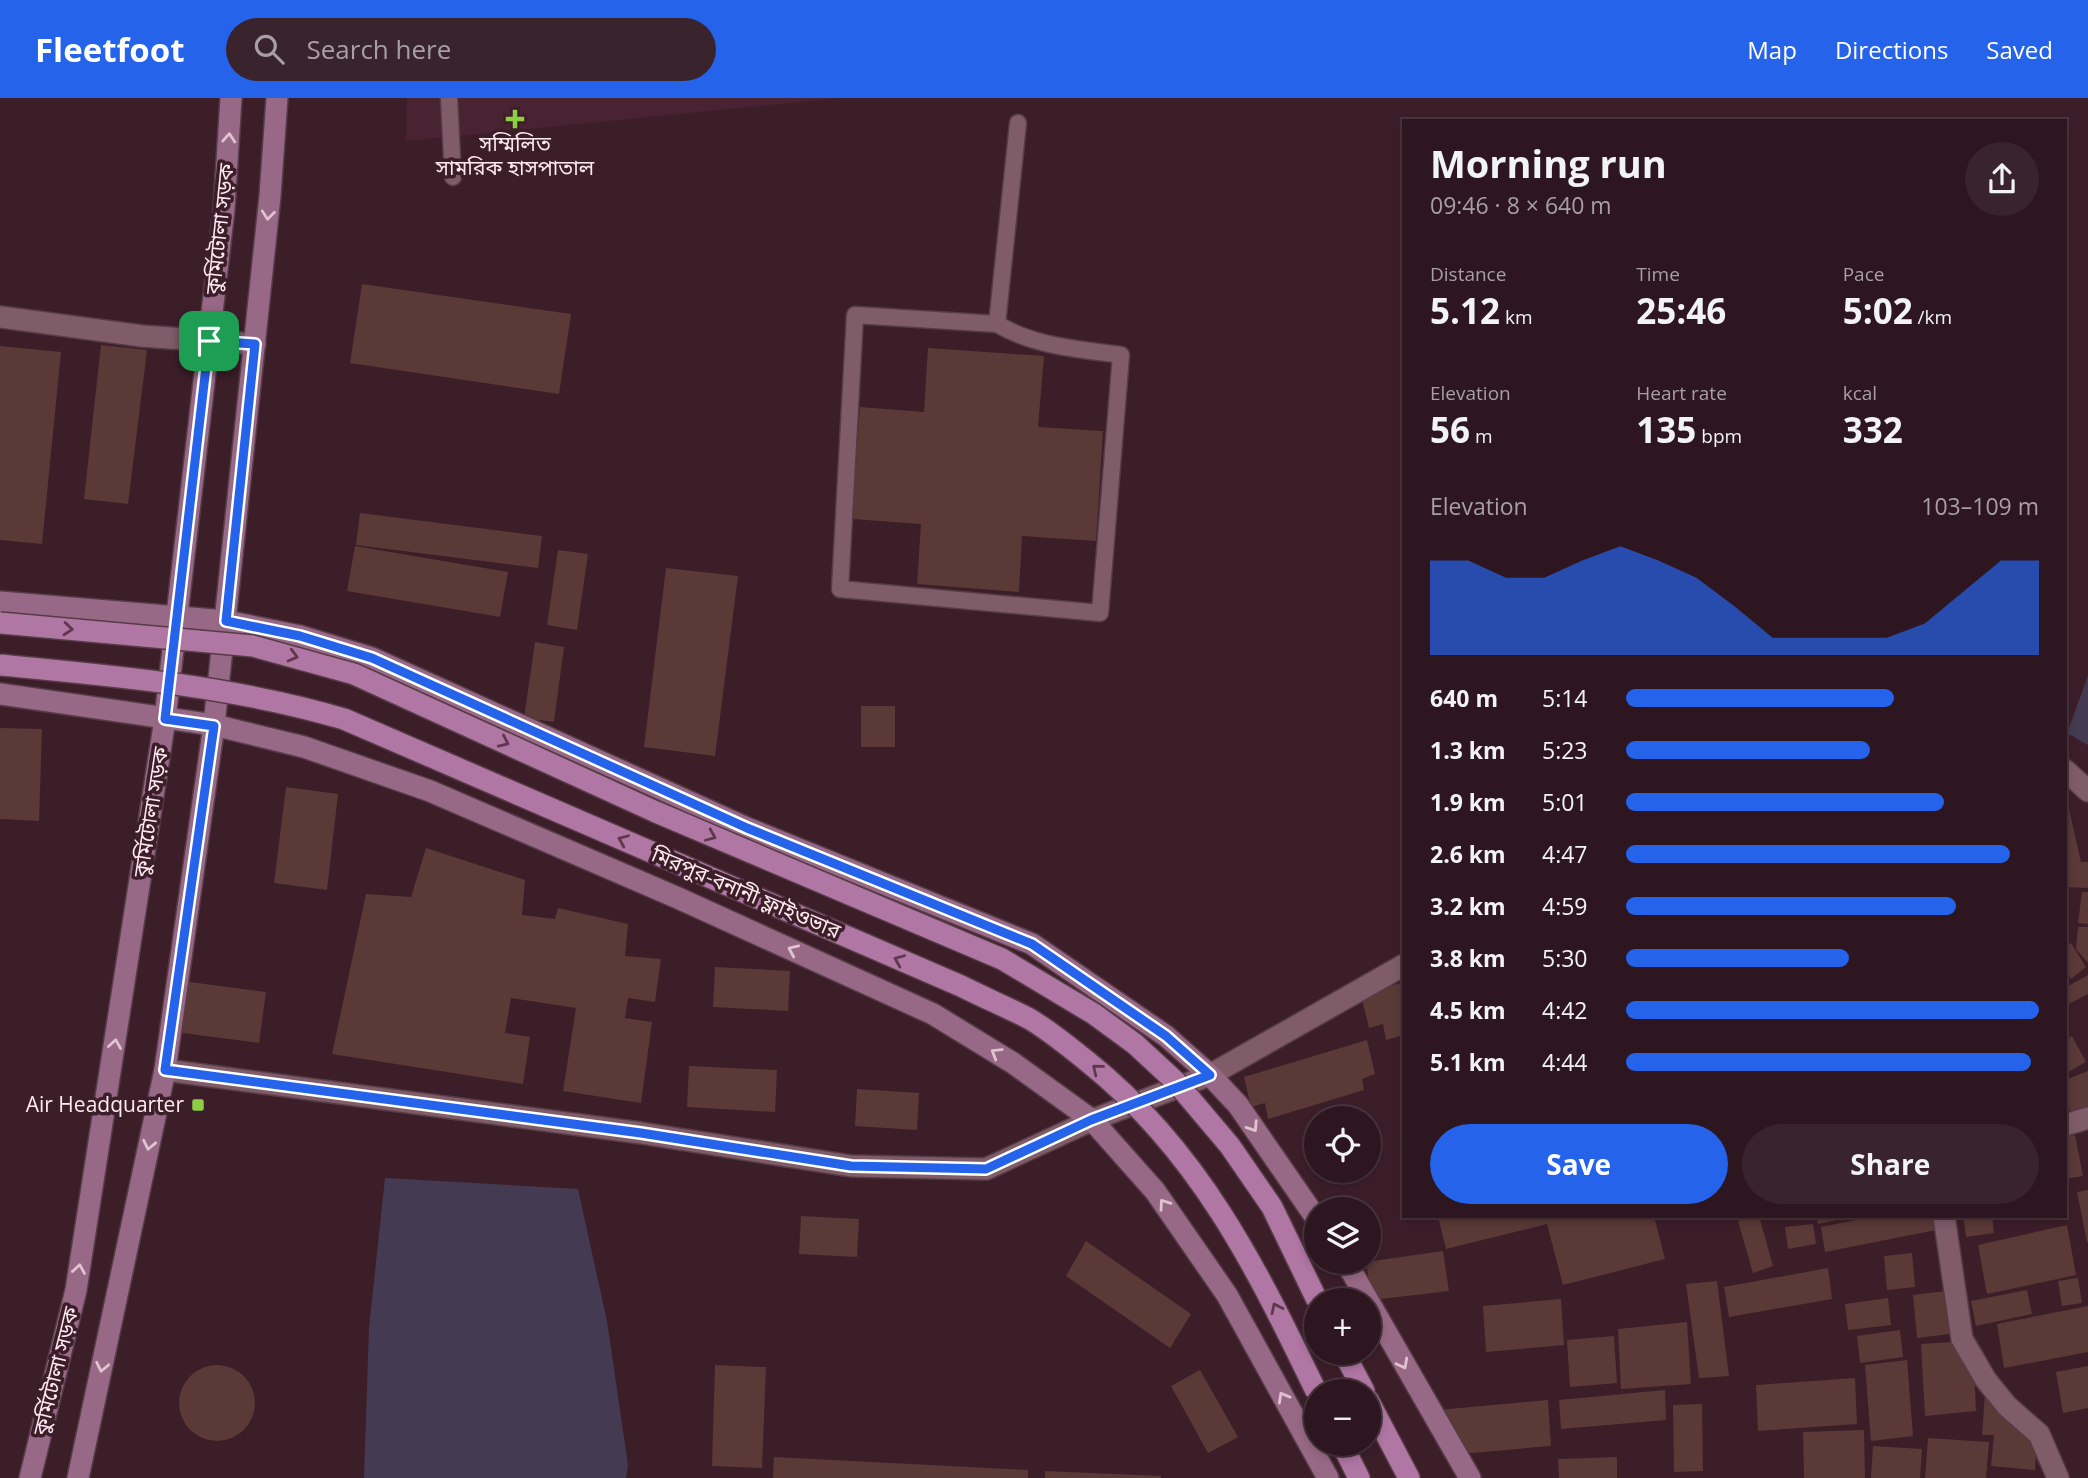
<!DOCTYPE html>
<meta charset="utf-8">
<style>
body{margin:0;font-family:"Open Sans","Noto Sans Bengali",sans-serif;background:#39232c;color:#f1f3f6;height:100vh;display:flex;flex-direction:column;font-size:26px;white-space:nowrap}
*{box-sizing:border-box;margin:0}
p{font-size:23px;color:#a79fa4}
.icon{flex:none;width:38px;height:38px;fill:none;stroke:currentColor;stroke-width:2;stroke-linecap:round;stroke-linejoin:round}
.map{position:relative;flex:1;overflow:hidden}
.details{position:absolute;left:1402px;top:21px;width:665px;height:1099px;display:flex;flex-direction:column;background:#2d161f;border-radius:0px;box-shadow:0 4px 10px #0003,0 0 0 2px #48353d}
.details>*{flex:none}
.tools{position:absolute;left:1304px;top:1008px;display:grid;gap:14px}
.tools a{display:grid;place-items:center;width:77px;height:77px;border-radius:50%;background:#2d161f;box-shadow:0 4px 10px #0003,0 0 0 2px #48353d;font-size:35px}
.pin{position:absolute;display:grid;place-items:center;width:60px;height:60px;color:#fff;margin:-30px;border-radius:14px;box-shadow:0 4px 10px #0006}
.round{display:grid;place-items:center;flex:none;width:74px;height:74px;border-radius:37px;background:#39232c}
.headline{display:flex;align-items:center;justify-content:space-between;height:119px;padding:0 28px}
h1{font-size:38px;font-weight:700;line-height:52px}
.figures{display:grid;grid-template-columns:repeat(3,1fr);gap:10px;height:119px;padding:7px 28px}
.figures div{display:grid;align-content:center}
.figures b{font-size:35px;font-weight:700}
.figures small{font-size:19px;font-weight:400}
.figures p{font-size:19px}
.chart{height:196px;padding:14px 28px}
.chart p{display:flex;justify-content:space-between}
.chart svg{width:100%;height:126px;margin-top:7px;fill:#2563eb;opacity:.7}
.action{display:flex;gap:14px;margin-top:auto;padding:14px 28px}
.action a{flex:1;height:80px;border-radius:42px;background:#2563eb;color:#fff;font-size:28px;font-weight:700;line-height:80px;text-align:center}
.action a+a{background:#39232c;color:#f1f3f6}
ul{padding:0 28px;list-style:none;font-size:23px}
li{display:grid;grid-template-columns:112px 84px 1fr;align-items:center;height:52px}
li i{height:18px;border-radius:9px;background:#2563eb}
header{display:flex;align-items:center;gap:42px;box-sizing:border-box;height:98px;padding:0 35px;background:#2563eb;color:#fff}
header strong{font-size:33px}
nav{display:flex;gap:38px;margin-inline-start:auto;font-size:24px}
.search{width:490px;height:63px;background:#39232c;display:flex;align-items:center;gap:18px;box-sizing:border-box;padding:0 24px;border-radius:38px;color:#a79fa4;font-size:26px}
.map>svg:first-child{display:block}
.built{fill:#492332}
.water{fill:#443b52}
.building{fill:#5b3937}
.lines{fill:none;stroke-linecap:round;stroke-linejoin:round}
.service-casing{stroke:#563c47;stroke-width:19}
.minor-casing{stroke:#563c47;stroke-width:24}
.tertiary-casing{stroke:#563c47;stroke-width:24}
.secondary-casing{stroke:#563c47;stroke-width:24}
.primary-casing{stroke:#563c47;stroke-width:24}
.service{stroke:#805c69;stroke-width:16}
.minor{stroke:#805c69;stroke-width:21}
.tertiary{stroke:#805c69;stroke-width:21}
.secondary{stroke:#986986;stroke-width:21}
.primary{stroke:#b076a4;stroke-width:21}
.primary-bridge-casing{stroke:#563c47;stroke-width:24;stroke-linecap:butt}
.primary-bridge{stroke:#b076a4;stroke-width:21}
.oneway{stroke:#e0c3d0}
.oneway2{stroke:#5f384e}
.route-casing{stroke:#fff;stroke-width:14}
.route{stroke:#2563eb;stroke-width:9}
.poi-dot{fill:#8dce44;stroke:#3c1e29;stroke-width:2.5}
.labels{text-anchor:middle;stroke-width:7;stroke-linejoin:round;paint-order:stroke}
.poi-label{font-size:21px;fill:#ffe9f0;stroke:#3c1e29}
.street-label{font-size:21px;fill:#ffe9f0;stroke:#3c1e29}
</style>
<header>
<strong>Fleetfoot</strong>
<div class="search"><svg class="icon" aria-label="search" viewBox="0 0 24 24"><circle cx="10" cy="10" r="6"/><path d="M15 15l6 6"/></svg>Search here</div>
<nav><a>Map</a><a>Directions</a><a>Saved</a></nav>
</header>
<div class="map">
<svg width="2088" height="1380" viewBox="0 0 2088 1380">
<rect width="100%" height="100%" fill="#3c1e29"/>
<path class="built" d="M407,0h433l-434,43z"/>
<g class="water">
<path d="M2088,578v69l-21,-12z"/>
<path d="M385,1080l193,11 29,132 21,144 -2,13h-262l5,-150z"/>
</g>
<g class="building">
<path d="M362,186l209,30 -12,80 -209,-31z"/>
<path d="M101,247l46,5 -19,154 -44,-5z"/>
<path d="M0,248l61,6 -19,192 -42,-4z"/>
<path d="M928,250l116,8 -6,71 65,4 -7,110 -74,-5 -3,56 -102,-8 4,-60 -69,-5 8,-112 64,5z"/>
<path d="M360,415l182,23 -4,32 -182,-23z"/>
<path d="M355,448l153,26 -8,45 -153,-26z"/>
<path d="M558,452l30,4 -11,76 -30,-5z"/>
<path d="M666,470l72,8 -23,180 -71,-9z"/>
<path d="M535,544l29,5 -10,75 -30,-4z"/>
<rect x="861" y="608" width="34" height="41"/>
<path d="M0,630l42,1 -3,92 -39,-2z"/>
<path d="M286,689l52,7 -11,96 -53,-7z"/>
<path d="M2066,698l15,66h7v26l-21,-1z"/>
<path d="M426,750l99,32 -3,35 33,4 3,-11 70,16 -3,32 36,3 -6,43 -27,-4 -3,20 27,4 -11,81 -78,-12 13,-83 -65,-10 -6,35 25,4 -7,47 -191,-30 34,-160 45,3z"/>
<path d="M2082,794h6v32l-10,-1z"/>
<path d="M2078,829h10v36l-12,-14z"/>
<path d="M2071,845l15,24 -15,12 -6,-9v-23z"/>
<path d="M715,869l75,4 -2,40 -75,-4z"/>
<path d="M2088,877v19l-23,12v-18z"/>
<path d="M182,883l84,11 -7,51 -84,-11z"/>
<path d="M1404,884v53l-18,5 -3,-16 -14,4 -8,-33z"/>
<path d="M2072,938l14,26 -21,12v-34z"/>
<path d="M1367,942l8,34 -13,5 2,11 -96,29 -3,-16 -14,4 -7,-30z"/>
<path d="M689,968l88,4 -2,42 -88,-5z"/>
<path d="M2088,973v46l-14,6 -9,-28v-15z"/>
<path d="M857,991l62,4 -2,37 -62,-4z"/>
<path d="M2075,1037l8,41 -18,3v-42z"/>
<path d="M2088,1092v52h-1l-10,-50z"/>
<path d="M801,1118l58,3 -2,38 -58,-3z"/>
<path d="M1438,1118h216l11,43 -102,26 -16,-61 -101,25z"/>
<path d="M1753,1118h6l14,50 -20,7 -15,-52z"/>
<path d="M1817,1118h33v1l-32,7z"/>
<path d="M1876,1118h58l2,14 -111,22 -4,-25z"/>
<path d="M1963,1118h29l2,17 -28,4z"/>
<path d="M1813,1126l3,20 -28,5 -3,-22z"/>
<path d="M2067,1127l9,50 -89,19 -9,-49z"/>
<path d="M1086,1143l105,73 -21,34 -104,-72z"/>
<path d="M1443,1153l6,40 -77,9 -6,-38z"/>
<path d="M1912,1155l3,34 -28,3 -3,-34z"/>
<path d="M1828,1170l4,31 -103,18 -5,-30z"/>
<path d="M2078,1180l4,25 -20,3 -4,-25z"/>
<path d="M1717,1183l12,95 -30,2 -13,-94z"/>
<path d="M2027,1192l5,24 -56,12 -5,-25z"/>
<path d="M1946,1193l4,43 -33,4 -4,-43z"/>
<path d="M1888,1200l3,27 -43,5 -3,-26z"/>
<path d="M1561,1201l3,46 -78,7 -3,-46z"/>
<path d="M2088,1208v46l-84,16 -7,-44z"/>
<path d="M1687,1224l4,62 -70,5 -3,-60z"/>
<path d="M1900,1232l3,27 -43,6 -3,-27z"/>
<path d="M1614,1238l3,47 -47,4 -3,-47z"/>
<path d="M1952,1244l22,26 2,43 -51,5 -4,-72z"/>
<path d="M1907,1262l6,76 -42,5 -6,-76z"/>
<path d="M715,1267l51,2 -4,101 -50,-2z"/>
<circle cx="217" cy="1305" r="38"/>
<path d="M2088,1268v42l-25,5 -7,-41z"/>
<path d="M1200,1272l38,67 -30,16 -37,-67z"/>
<path d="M1855,1280l2,46 -99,7 -2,-46z"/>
<path d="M1665,1292l1,30 -105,9 -2,-29z"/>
<path d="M1985,1295l52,45 -2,32 -44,-4 3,-31h-12z"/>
<path d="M1548,1302l3,46 -91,8 -22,-44z"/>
<path d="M1702,1306l1,67 -29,1 -1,-67z"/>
<path d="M1864,1332l1,48h-61l-1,-46z"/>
<path d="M1928,1340l61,4 -3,36h-61z"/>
<path d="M1873,1348l49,3 -2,29h-49z"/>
<path d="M774,1359l254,13v8h-255z"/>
<path d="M1617,1359v21h-58l-1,-19z"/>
<path d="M1045,1373l116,5v2h-116z"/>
</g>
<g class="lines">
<g class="service-casing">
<g id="service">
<path d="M449,0l4,79"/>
<path d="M997,226c39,23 81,25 124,31l-21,258 -260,-24 15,-274 142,9 21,-201"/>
</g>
</g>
<g class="minor-casing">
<g id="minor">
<path d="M0,219l142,19 113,8"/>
<path d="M2065,1027l23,-7"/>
<path d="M1944,1118l18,123 24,41 21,26 32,28 19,44"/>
</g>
</g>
<g class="tertiary-casing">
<g id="tertiary">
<path d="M2065,672l23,21"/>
<path d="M165,972l476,63 210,33 135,3 106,-49 118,-45 194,-110"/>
</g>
</g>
<g class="secondary-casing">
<g id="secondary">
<path d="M0,504l226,19 74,15 72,22 375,170 285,116 134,92 44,39 28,30 78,113"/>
<path d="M0,596l214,31 90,22 126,44 248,107 255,116 80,49 79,57 63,71 72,104 101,183"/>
<path d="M1346,1164l124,216"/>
<path d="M30,1380l46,-188 89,-571 59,-510 7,-111"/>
<path d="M78,1380l87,-408 49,-345 56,-529 7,-98"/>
</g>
</g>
<g class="primary-casing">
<g id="primary">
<path d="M1344,1255l20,38"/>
<path d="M1368,1302l41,78"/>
<path d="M1342,1346l17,34"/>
</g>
</g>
<use href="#service" class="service"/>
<use href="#minor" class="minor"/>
<use href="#tertiary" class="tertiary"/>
<use href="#secondary" class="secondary"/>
<use href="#primary" class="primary"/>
<g class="primary-bridge-casing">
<g id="primary-bridge">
<path d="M0,525l253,23 101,28 302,138 346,147 92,55 41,30 41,38 54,64 42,61 45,93"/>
<path d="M0,567c116,11 232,21 344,54l617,267c22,11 45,21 67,32 21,12 41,29 60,44 111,89 168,205 228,329"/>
</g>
</g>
<use href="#primary-bridge" class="primary-bridge"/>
</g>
<defs><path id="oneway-chevron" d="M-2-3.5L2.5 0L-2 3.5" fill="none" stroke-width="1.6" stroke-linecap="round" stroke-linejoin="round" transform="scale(1.75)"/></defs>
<g class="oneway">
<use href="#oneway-chevron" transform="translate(229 40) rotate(-86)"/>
<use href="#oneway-chevron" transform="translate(268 117) rotate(96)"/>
<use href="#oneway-chevron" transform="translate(793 852) rotate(-156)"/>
<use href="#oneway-chevron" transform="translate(115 946) rotate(-81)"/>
<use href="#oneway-chevron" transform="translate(996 955) rotate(-148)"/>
<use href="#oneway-chevron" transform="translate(1253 1029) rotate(57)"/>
<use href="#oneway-chevron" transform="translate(149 1047) rotate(102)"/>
<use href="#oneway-chevron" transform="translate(1164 1106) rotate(-125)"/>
<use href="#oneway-chevron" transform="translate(79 1171) rotate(-81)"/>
<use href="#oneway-chevron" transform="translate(1403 1266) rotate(62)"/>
<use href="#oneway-chevron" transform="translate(102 1269) rotate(102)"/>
<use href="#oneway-chevron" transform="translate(1283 1299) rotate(-119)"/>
</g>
<g class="oneway2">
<use href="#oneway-chevron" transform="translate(68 531) rotate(5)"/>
<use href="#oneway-chevron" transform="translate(293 558) rotate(15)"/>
<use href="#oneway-chevron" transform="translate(504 644) rotate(25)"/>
<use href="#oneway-chevron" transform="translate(711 738) rotate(23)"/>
<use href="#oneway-chevron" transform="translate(623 742) rotate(-157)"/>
<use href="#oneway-chevron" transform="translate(899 862) rotate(-157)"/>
<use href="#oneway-chevron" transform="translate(1097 971) rotate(-141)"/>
<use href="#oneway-chevron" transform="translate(1276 1210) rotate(-116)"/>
</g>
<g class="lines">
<g class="route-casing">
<path id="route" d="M209,243l46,3 -29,277 74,15 72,22 375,170 285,116 134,92 44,39 -119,45 -105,49 -135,-3 -210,-33 -476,-63 49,-344 -49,-7z"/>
</g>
<use href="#route" class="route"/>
</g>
<g class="poi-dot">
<path d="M511.5 10.5h7v7h7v7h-7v7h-7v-7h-7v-7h7z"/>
<rect x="191" y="1000" width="14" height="14" rx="3.5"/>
</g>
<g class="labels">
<g class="poi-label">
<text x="515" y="53">সম্মিলিত<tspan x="515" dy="24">সামরিক হাসপাতাল</tspan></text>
<text x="184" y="1014" text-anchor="end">Air Headquarter</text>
</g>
<g class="street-label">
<text transform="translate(220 131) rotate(-84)" y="7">কুর্মিটোলা সড়ক</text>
<text transform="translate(151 714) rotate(-81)" y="7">কুর্মিটোলা সড়ক</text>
<text transform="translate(746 795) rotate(23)" y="7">মিরপুর-বনানী ফ্লাইওভার</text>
<text transform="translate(56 1273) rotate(-76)" y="7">কুর্মিটোলা সড়ক</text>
</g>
</g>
</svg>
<div class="tools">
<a><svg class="icon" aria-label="locate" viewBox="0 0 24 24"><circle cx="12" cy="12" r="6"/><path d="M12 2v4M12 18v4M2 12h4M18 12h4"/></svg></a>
<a><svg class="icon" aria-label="layers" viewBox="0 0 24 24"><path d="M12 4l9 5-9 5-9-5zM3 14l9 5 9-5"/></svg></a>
<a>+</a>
<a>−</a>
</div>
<div class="pin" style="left:209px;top:243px;background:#1e9e55"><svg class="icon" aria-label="arrive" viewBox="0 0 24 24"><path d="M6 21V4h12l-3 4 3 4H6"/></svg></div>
<section class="details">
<div class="headline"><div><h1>Morning run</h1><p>09:46 · 8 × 640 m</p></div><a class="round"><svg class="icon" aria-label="share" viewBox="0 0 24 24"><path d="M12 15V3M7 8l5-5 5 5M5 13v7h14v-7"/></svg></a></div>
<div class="figures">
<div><p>Distance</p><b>5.12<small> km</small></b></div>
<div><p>Time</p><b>25:46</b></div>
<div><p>Pace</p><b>5:02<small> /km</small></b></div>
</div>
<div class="figures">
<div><p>Elevation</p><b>56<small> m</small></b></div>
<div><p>Heart rate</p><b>135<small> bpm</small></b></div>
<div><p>kcal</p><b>332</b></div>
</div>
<div class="chart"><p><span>Elevation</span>103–109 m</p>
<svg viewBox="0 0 160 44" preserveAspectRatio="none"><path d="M0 44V11L10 11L20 17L30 17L40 11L50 6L60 11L70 17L80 27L90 38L100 38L110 38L120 38L130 33L140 22L150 11L160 11V44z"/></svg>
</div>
<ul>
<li><b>640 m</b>5:14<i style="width:65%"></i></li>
<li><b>1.3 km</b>5:23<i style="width:59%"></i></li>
<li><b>1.9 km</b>5:01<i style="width:77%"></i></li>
<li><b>2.6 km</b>4:47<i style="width:93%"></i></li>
<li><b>3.2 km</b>4:59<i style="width:80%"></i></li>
<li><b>3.8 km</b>5:30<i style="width:54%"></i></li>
<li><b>4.5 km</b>4:42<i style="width:100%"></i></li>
<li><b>5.1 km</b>4:44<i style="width:98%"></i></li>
</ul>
<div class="action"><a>Save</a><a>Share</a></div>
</section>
</div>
